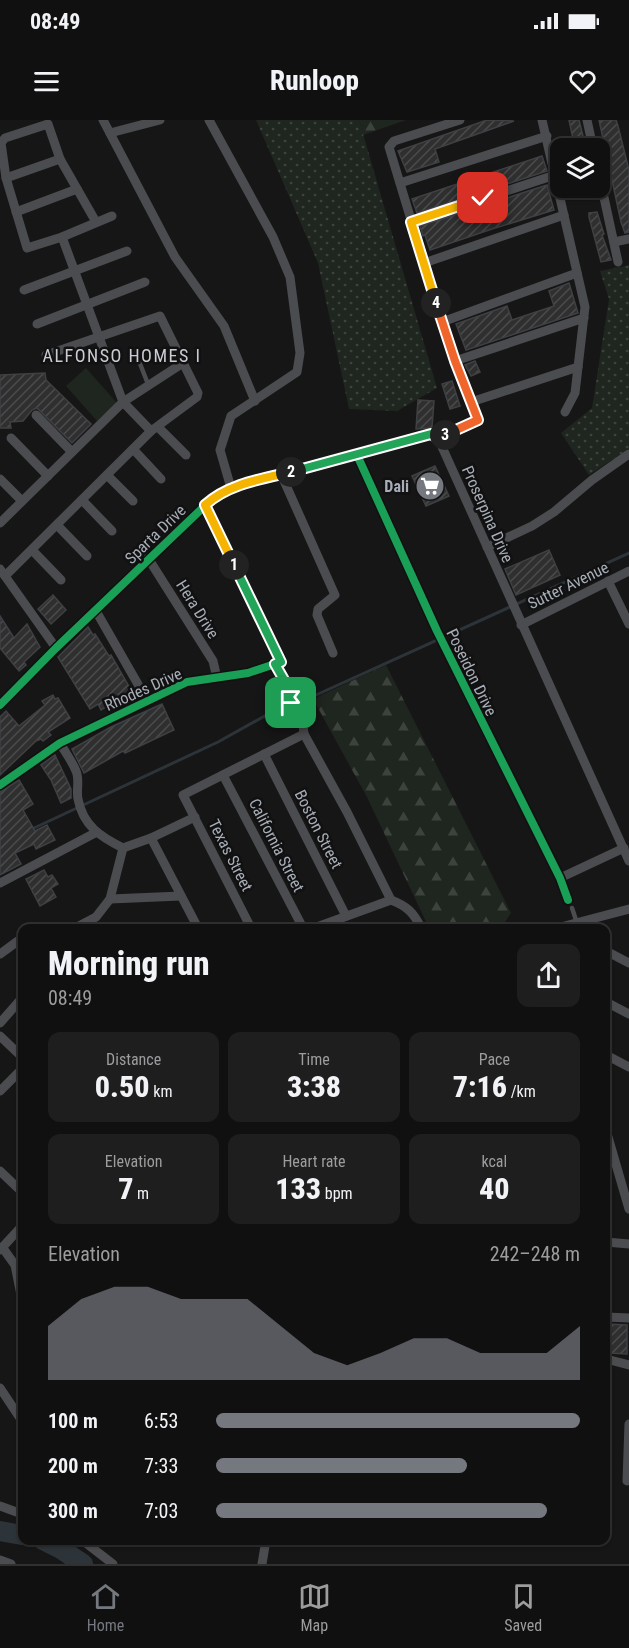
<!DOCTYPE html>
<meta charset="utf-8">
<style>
body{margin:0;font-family:"Roboto Condensed",sans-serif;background:#1e1e1f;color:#f1f3f6;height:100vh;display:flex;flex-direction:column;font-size:22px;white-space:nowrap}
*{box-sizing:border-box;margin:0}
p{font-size:20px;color:#9c9d9f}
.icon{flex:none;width:33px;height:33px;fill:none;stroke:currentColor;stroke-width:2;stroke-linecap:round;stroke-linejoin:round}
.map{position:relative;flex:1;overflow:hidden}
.panel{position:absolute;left:18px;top:804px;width:592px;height:621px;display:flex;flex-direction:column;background:#101011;border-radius:12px;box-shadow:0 2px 4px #0004,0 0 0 2px #303031}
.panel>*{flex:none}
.tools{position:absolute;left:550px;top:18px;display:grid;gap:12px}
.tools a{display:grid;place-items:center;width:60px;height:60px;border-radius:12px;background:#101011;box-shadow:0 2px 4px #0004,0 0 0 2px #303031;font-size:30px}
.pin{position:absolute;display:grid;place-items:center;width:51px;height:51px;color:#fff;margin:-26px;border-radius:12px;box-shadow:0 3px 9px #0006}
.km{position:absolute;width:30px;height:30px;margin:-15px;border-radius:50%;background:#222;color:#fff;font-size:16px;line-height:30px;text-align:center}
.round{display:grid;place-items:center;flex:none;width:63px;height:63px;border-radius:12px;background:#1e1e1f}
.head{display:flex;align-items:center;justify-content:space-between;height:102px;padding:0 30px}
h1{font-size:33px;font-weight:800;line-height:45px}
.figures{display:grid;grid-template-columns:repeat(3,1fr);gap:9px;height:102px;padding:6px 30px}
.figures div{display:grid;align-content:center;border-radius:12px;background:#1e1e1f;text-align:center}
.figures b{font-size:30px;font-weight:800}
.figures small{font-size:16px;font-weight:400}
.figures p{font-size:16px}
.chart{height:168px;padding:12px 30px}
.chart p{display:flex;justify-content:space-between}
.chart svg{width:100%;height:108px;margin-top:6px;fill:#75797f;opacity:.7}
ul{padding:0 30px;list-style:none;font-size:20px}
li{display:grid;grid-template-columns:96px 72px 1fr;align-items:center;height:45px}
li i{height:15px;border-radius:8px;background:#75797f}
.status{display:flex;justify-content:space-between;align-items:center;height:42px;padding:0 30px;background:#101011;direction:ltr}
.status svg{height:16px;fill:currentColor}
header{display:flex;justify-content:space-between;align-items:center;height:78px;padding:0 30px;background:#101011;font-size:27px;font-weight:800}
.menu{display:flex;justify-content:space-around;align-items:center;height:84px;border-top:2px solid #303031;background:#101011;font-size:16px;color:#9c9d9f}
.menu a{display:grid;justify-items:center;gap:3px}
.menu .current{color:#75797f}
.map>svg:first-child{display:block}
.grass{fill:url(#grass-dots)}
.forest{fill:url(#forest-firs)}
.garden{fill:#1f251f}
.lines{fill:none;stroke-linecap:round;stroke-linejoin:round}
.stream{stroke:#2c3439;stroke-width:3}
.river{stroke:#2c3439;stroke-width:20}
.building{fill:url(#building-hatch);stroke:#3f4043;stroke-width:1.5}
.path{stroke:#4c4e51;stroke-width:2;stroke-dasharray:3 4.5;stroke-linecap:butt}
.service{stroke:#4b4c4f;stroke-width:4.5}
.minor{stroke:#4b4c4f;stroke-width:9}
.cycleway-casing{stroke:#111112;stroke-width:11}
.cycleway{stroke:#1a9f57;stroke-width:8}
.split-1-casing{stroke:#fff;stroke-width:12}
.split-2-casing{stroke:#fff;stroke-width:12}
.split-3-casing{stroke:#fff;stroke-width:12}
.split-4-casing{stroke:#fff;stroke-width:12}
.split-5-casing{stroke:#fff;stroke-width:12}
.split-1{stroke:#22a559;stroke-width:8}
.split-2{stroke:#f5b400;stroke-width:8}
.split-3{stroke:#22a559;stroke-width:8}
.split-4{stroke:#f0652b;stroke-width:8}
.split-5{stroke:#f5b400;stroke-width:8}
.labels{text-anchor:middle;stroke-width:5;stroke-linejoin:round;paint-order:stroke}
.poi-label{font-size:16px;font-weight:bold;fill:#a8aeb7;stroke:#111112;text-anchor:end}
.street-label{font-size:16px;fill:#a8aeb7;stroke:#111112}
.neighbourhood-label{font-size:18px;letter-spacing:1.5px;fill:#c9ccd3;stroke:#111112}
</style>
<div class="status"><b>08:49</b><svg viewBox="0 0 49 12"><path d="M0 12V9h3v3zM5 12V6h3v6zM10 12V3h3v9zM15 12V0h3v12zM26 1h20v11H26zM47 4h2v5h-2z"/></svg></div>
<header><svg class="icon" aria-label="menu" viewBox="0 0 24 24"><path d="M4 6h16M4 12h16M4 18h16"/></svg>Runloop<svg class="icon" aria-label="heart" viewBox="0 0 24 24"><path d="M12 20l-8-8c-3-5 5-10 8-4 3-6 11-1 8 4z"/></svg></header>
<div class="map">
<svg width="629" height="1444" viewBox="0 0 629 1444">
<defs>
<pattern id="grass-dots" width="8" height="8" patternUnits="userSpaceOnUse" patternTransform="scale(1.5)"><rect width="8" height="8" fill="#1f251f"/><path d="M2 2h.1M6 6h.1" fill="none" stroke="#3d423d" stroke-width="1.8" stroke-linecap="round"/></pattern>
<pattern id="forest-firs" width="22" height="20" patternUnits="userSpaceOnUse" patternTransform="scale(1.5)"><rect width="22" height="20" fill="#1f251f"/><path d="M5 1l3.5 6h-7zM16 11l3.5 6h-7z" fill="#3d423d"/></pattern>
<pattern id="building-hatch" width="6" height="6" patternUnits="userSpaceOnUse" patternTransform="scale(1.5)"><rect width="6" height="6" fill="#2f2f30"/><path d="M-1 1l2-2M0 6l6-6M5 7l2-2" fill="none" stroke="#4a4b4c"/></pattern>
</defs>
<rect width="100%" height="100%" fill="#161617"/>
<g class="grass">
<path d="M256,0h103l78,268 -40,23 -48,-2 -31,-146z"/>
<path d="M629,145v184l-40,26 -28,-42 31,-25 17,-109 -9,-28z"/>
</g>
<g class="forest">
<path d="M359,0h47l-43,15z"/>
<path d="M386,545l125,248 -10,15h-72l-62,-131 -54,-98z"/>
</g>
<path class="garden" d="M86,248l31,35 -20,18 -31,-35z"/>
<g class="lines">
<path class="stream" d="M32,709l186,-87 52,-29 46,-18 313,-142"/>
<g class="river">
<path d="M0,1411l22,4"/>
<path d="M43,1420l18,9 22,15"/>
</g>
</g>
<g class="building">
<path d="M487,0l27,1 -79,28 4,13 -32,10 -9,-21z"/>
<path d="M569,0h10l7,28h-11z"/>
<path d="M599,0h17l2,6 11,44v62l-4,1 -4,-11z"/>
<path d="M542,36l5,15 -130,42 -5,-14z"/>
<path d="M547,65l7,25 -62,19 -62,21 -5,-15 -2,1 -3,-10z"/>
<path d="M597,92l7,22 -2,1 9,25 -10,2 -12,-45v-4z"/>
<path d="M569,163l9,30 -112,37 -10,-26 51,-18 5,14 42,-14 -5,-15z"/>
<path d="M475,241l5,11 -9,4 -6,-11z"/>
<path d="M45,253l1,7 45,44 -19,19 -35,-35 -5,2 -9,11 -13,1 1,6h-11v-53z"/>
<path d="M452,261l8,25 -10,3 -8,-25z"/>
<path d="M418,280l16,1 -2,27 -16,1z"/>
<path d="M435,346l14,30 -23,10 -14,-30z"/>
<path d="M549,430l11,25 -44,20 -11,-26z"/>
<path d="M53,475l13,15 -15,14 -13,-15z"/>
<path d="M0,496l14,22 13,-14 13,23 -16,15 2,3 -7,6 -19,-23z"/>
<path d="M88,507l5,8 2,-1 14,22 2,-1 24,42 -20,12 -3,-6 -11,7 -3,-6 -8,5 -32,-52z"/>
<path d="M53,575l2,4 3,-1 12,20 -22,14 3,3 -8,6 -2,-2 -5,2 -36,34v-58l6,-6 13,15 26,-21 -3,-4z"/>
<path d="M162,584l12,26 -49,23 -2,-2 -39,22 -12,-24 39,-22z"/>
<path d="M55,635l16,34v9l-10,5 -10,-23 -10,-15z"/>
<path d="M19,660l14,24 -10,6 12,21 12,-6 8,15 -19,9 -2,-5 -19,9 6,11 -21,11v-83z"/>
<path d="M44,750l4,7 4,-2 6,9 -7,4 5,9 -16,9 -14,-27z"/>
<path d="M608,1204l19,1v29l-18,-1z"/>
</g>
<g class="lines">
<path class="path" d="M279,552l15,26"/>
<g class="service">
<path d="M135,231l13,33"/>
<path d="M572,788l5,15"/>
<path d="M606,1197l1,-40"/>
</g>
<g class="minor">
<path d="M103,0l72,137 49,69 31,75"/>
<path d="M209,0l64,117 17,40 10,76 -3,19 -66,44 -11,34 11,38"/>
<path d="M542,0l43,187 -10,86 -10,19"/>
<path d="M587,0l6,28"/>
<path d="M110,13l50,-13"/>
<path d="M6,58l54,-19"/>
<path d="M600,59l18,83"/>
<path d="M400,63l147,-47"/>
<path d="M16,92l61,-23"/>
<path d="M96,102l-36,-63 -12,-35 -43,14 -4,5 5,35 21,70 35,-11 50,-21"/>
<path d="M412,102l143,-47"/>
<path d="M62,117l61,165 28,29"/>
<path d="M614,122l15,-3"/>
<path d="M424,143l140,-48"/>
<path d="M24,170l103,-39"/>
<path d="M442,202l135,-49"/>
<path d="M37,204l108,-42"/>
<path d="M455,241l129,-43"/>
<path d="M471,282l107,-35"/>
<path d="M36,295l36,37"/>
<path d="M158,307l28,28"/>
<path d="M11,318l37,38"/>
<path d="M438,318l191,423"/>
<path d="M438,318l40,-18 -36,-98 -53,-175 5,-6 66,-21"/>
<path d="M133,329l28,30"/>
<path d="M357,335l80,176 123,247 8,22"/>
<path d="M281,354l54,121 -17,14 -1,6 16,38"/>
<path d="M107,355l26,26"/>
<path d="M0,359l22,22"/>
<path d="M82,380l30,31"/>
<path d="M0,403l123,-121 60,-39"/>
<path d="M57,405l30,31"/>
<path d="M487,427l45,-21 22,-14 38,-32 37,-26"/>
<path d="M32,430l29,30"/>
<path d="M148,438l65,103 4,17"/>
<path d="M0,449l56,79"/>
<path d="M5,456l146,-145 46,-34 1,-4 -38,-77 -114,39"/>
<path d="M608,461l21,43"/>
<path d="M96,491l51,89"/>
<path d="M521,505l108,-54"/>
<path d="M0,585l56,-57 157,-150 18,-10 200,-54 7,4"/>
<path d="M294,587l9,18 1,9 43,78 44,88"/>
<path d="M60,623c5,9 12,18 16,28 4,9 0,19 2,28 5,27 23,38 45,49l28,-10 44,-21"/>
<path d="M264,634l82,162"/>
<path d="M223,655l80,153"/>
<path d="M0,665l60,-42 127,-61 61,-9 33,-11 -76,-157"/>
<path d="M151,718l47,90"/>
<path d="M560,758l64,-30"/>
<path d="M0,763l95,-50"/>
<path d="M110,779l71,-3"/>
<path d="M391,780c16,6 23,13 30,28"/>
<path d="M79,808v-2l17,-9 14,-18 13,-51"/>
<path d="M251,808l-68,-133 121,-61"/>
<path d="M314,808l77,-28"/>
<path d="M557,808l72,-19"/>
<path d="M606,831l23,12"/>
<path d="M0,834l22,-16"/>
<path d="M606,882l23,12"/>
<path d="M0,903l22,-25"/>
<path d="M0,916l22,21"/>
<path d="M606,935l23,12"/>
<path d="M0,971l22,-22"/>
<path d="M606,1010l23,79"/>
<path d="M0,1051l22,21"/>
<path d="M606,1122l23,2"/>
<path d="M2,1127l13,18 7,35"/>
<path d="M0,1130l22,-24"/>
<path d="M606,1197l23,1"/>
<path d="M606,1239l23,6"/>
<path d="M0,1268l22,33"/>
<path d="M627,1361l2,-57"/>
<path d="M0,1386l22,8"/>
<path d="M82,1420l31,24"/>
<path d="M0,1440l11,4"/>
<path d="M262,1444l4,-24"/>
</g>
<g class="cycleway-casing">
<g id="cycleway">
<path d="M357,335l80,176 123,247 8,22"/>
<path d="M0,585l56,-57 157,-150 18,-10 200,-54 7,4"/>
<path d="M0,665l60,-42 127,-61 61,-9 33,-11 -76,-157"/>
</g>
</g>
<use href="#cycleway" class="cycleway"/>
</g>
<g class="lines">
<g class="split-1-casing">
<path id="split-1" d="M234,445l47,97 -6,2 21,37 -5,2"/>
</g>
<g class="split-2-casing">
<path id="split-2" d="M234,445l-29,-60c23,-21 56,-26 86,-33"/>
</g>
<g class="split-3-casing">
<path id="split-3" d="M291,352l140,-38 7,4 7,-3"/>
</g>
<g class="split-4-casing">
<path id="split-4" d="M436,183l19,58 23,59 -33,15"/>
</g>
<g class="split-5-casing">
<path id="split-5" d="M436,183l-25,-81 72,-24"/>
</g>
<use href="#split-1" class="split-1"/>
<use href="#split-2" class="split-2"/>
<use href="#split-3" class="split-3"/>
<use href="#split-4" class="split-4"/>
<use href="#split-5" class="split-5"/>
</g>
<defs>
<g id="supermarket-disc" transform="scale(1.5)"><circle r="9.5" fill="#75797f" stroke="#111112"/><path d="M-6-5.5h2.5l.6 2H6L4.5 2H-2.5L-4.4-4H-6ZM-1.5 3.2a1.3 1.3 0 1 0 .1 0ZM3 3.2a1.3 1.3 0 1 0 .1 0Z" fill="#fff"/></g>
</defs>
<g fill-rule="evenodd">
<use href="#supermarket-disc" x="430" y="366"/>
</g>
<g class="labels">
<g class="poi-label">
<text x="409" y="372">Dali</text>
</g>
<g class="street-label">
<text transform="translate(488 394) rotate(66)" y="6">Proserpina Drive</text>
<text transform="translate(155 414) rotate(-44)" y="6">Sparta Drive</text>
<text transform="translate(568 465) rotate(-26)" y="6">Sutter Avenue</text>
<text transform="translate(198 489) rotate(58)" y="6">Hera Drive</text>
<text transform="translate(472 552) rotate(64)" y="6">Poseidon Drive</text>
<text transform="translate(143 569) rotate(-24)" y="6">Rhodes Drive</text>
<text transform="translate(319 709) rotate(63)" y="6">Boston Street</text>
<text transform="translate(277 725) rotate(63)" y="6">California Street</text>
<text transform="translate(231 735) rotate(63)" y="6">Texas Street</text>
</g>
<g class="neighbourhood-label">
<text x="122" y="242">ALFONSO HOMES I</text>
</g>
</g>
</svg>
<div class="tools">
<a><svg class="icon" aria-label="layers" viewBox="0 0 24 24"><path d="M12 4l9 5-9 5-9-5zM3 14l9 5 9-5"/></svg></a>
</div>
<div class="pin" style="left:291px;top:583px;background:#1e9e55"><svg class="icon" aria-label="arrive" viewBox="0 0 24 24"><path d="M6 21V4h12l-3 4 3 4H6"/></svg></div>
<div class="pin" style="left:483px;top:78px;background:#d93025"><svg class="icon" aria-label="check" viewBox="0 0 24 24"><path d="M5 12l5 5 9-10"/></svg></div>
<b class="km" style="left:234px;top:445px">1</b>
<b class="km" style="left:291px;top:352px">2</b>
<b class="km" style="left:445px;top:315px">3</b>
<b class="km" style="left:436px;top:183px">4</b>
<section class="panel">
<div class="head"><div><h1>Morning run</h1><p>08:49</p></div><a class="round"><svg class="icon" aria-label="share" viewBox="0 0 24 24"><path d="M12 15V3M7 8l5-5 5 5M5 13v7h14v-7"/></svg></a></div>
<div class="figures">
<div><p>Distance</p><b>0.50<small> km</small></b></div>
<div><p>Time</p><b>3:38</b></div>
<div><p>Pace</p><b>7:16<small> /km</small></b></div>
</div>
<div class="figures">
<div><p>Elevation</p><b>7<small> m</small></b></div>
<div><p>Heart rate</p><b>133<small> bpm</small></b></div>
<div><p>kcal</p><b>40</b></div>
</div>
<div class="chart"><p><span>Elevation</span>242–248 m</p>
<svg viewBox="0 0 160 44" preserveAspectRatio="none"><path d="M0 44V22L10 11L20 6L30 6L40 11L50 11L60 11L70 22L80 33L90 38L100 33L110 27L120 27L130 33L140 33L150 33L160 22V44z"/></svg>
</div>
<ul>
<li><b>100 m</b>6:53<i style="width:100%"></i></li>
<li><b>200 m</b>7:33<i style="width:69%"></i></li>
<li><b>300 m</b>7:03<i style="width:91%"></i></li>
</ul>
</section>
</div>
<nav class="menu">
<a class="current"><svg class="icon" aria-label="home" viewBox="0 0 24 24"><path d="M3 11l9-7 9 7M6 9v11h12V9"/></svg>Home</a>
<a><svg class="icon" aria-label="map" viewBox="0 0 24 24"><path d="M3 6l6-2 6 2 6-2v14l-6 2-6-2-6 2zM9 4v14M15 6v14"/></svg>Map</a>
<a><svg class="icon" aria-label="saved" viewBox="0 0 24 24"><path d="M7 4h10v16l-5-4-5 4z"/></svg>Saved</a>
</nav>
